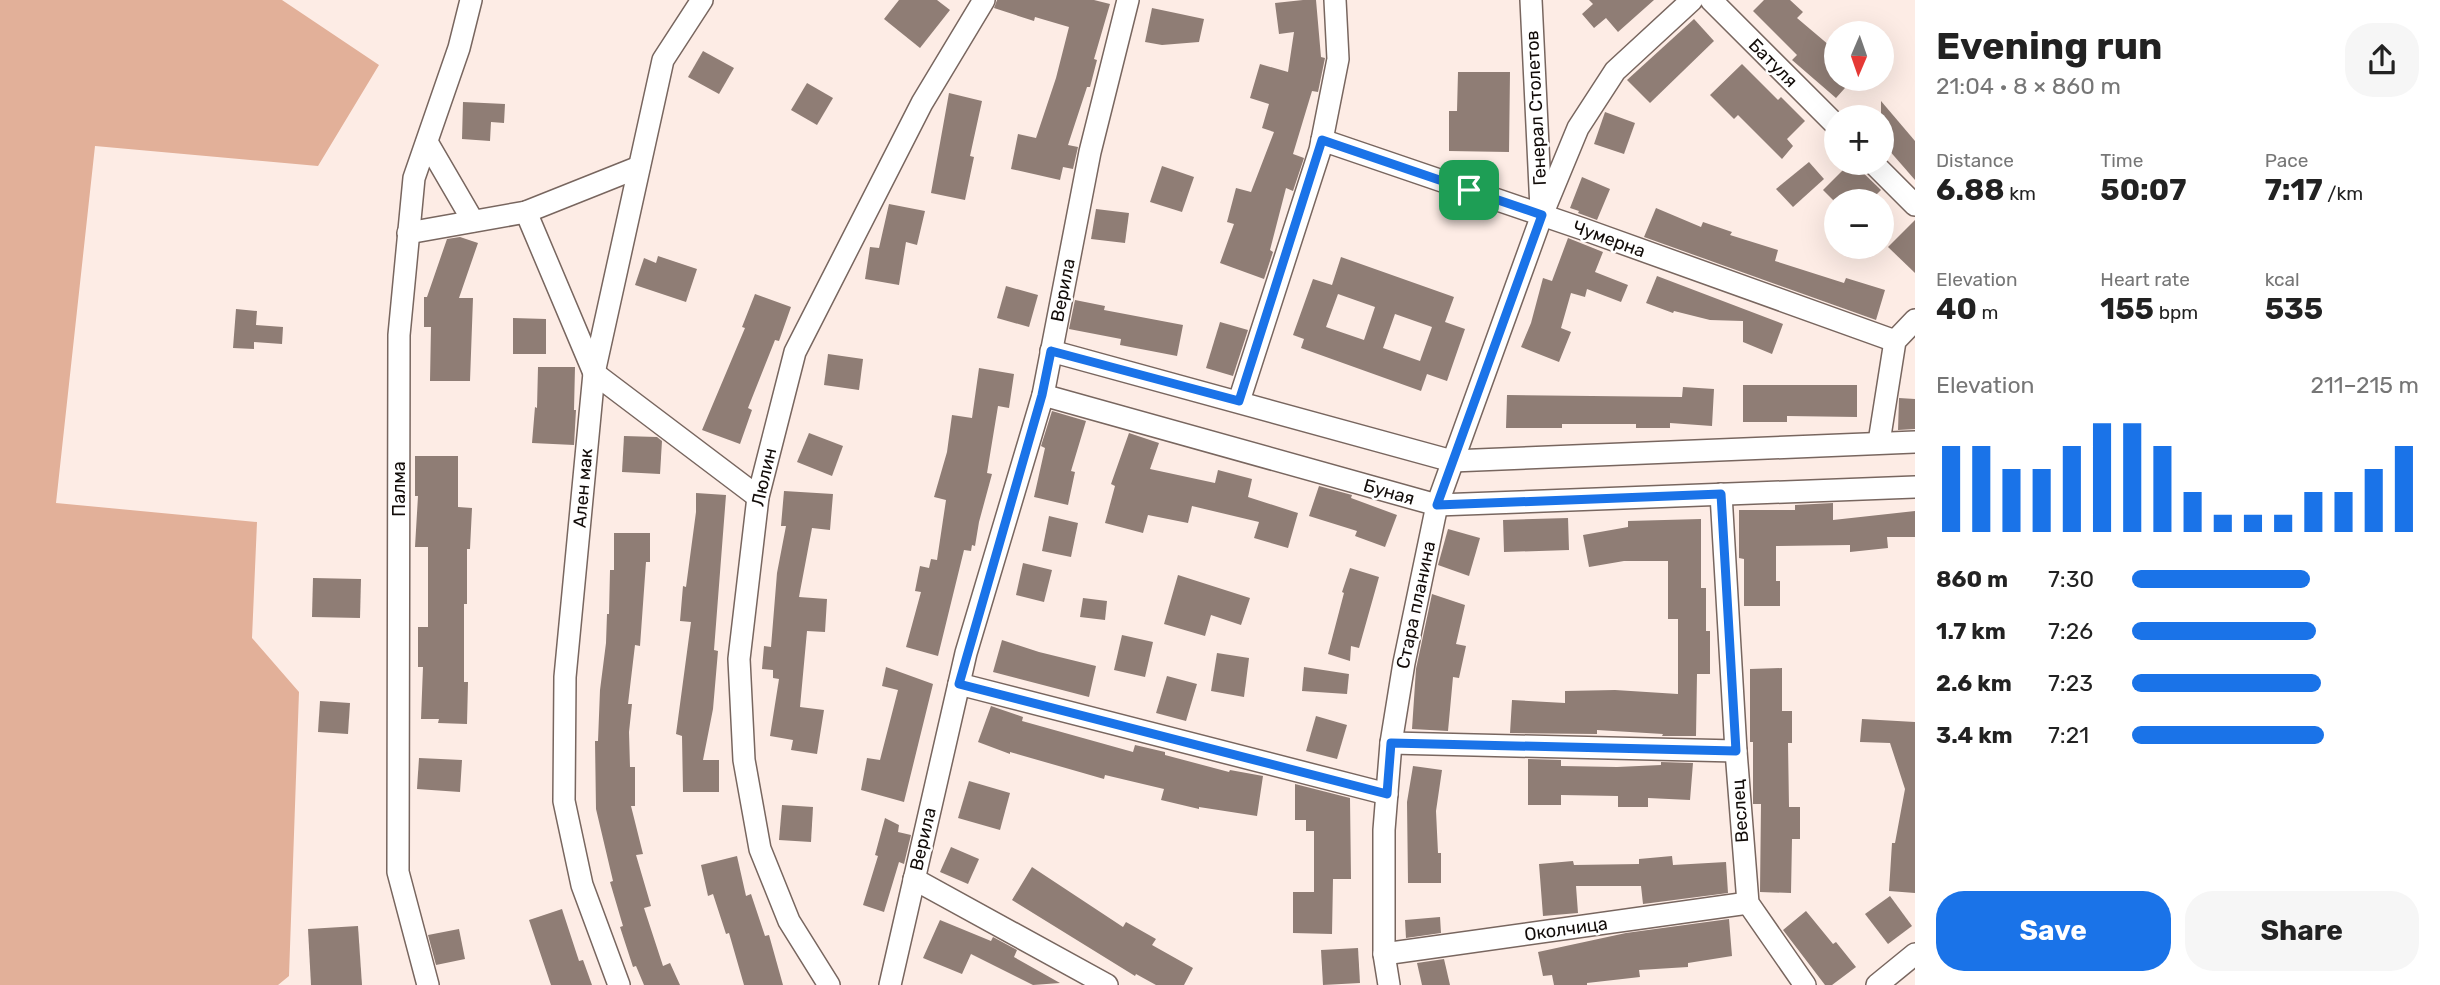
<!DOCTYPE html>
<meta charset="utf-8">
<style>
body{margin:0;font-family:Rubik,sans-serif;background:#f6f6f6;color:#222;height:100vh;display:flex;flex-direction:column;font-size:26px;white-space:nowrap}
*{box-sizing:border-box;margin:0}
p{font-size:23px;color:#767676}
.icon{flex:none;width:38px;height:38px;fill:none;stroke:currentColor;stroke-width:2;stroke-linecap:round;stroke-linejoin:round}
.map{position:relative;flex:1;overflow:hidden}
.panel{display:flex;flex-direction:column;background:#fff;width:525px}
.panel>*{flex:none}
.needle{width:46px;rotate:182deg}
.buttons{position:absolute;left:1824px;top:21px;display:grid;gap:14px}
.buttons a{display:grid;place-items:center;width:70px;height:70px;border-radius:50%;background:#fff;box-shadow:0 7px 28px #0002;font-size:35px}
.pin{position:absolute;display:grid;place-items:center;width:60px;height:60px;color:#fff;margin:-30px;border-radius:14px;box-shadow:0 4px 10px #0006}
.round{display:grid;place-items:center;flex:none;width:74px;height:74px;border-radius:28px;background:#f6f6f6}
.headline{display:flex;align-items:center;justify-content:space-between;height:119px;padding:0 21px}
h1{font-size:38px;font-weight:700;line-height:52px}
.metrics{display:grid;grid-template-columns:repeat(3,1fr);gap:10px;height:119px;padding:7px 21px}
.metrics div{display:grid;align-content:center}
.metrics b{font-size:30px;font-weight:700}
.metrics small{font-size:19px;font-weight:400}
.metrics p{font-size:19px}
.chart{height:196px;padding:14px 21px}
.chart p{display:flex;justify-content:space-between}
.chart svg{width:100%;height:126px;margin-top:7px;stroke:#1a73e8;stroke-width:6}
.button{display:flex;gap:14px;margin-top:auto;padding:14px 21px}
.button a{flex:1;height:80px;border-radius:28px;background:#1a73e8;color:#fff;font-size:28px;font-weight:700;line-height:80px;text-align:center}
.button a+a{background:#f6f6f6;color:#222}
ul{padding:0 21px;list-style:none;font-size:23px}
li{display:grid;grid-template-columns:112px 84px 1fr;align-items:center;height:52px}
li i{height:18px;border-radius:9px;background:#1a73e8}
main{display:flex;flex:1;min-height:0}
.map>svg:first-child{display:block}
.green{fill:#e2b099}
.building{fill:#8f7d75;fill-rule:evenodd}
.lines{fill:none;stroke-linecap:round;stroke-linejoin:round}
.minor-casing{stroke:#78665f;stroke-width:24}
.minor{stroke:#fff;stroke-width:21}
.route-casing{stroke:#fff;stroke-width:14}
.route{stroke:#1a73e8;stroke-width:9}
.labels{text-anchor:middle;stroke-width:5;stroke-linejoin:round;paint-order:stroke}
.street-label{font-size:18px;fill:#120c09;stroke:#fff}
</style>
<main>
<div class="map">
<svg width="1915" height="985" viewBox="0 0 1915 985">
<rect width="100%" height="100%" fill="#fdece5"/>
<path class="green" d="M0,0h282l97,65 -61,101 -223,-20 -39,357 201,19 -5,116 47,54 -10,284 -11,9h-278z"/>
<g class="building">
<path d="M899,0h38l13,10 -30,38 -36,-29z"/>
<path d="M997,0h97l16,4 -16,55 3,1 -7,27h-3l-19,58 10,2 -5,22 -10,-2 -3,13 -49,-11 7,-35 18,4 20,-60 13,-51 -34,-10 -1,4 -40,-13z"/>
<path d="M1303,0h13l5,57 4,1 -7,34 -6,-1 -19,63 11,4 -11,33 -7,-3 -16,62 3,2 -9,27 -44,-16 14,-39 -7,-2 9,-34 15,4 23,-60 -12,-4 7,-24 -19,-6 10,-34 28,8 6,-40 -15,2 -4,-31z"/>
<path d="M1589,0h65l-36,32 -12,-14 -12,10 -12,-14 11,-10z"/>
<path d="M1764,0h26l13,12 -6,6 39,33v28h17l-17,19 -44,-38 5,-5 -44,-44z"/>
<path d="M1152,8l52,11 -5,23 -37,3 -17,-3z"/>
<path d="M1694,19l20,22 -64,62 -23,-23z"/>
<path d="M703,51l31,17 -15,26 -31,-17z"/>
<path d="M1742,64l36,36 3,-3 24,24 -18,18 6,7 -11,13 -44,-44 -4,4 -24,-24z"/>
<path d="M1458,72h52l-1,80 -60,-1v-40h8z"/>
<path d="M807,83l26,15 -16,27 -26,-15z"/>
<path d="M949,93l33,8 -12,55 4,1 -9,43 -34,-7z"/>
<path d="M1881,101l34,40v39l-34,-39z"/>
<path d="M463,102l42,2 -1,19 -13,-1 -1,19 -28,-2z"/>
<path d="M1605,112l30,11 -11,31 -30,-10z"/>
<path d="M1809,162l15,17 -31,28 -17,-18z"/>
<path d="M1850,163h3l28,27 -11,11h-36l-11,-11z"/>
<path d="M1162,166l32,11 -12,35 -32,-10z"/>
<path d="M1582,177l28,12 -13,31 -19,-7 1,-2 -9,-3z"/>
<path d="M889,204l36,7 -8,34 -11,-3 -7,43 -34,-6 5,-32 9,1z"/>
<path d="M1656,208l45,19 2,-5 29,10 -2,3 48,15 -3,11 69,22 2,-5 39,12 -9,30 -232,-83z"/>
<path d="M1096,209l33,4 -4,30 -34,-4z"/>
<path d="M1915,220v53l-27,-26z"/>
<path d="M460,237l18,6 -19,55h14l-3,83h-40l1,-54h-7v-30h3l20,-58z"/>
<path d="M1568,238l35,14 -8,20 33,13 -7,17 -34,-13 -2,8 -14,-4 -10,35 10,4 -12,30 -38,-15 10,-24 12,-45 9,3z"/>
<path d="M658,256l39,13 -11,33 -51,-17 9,-27 12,5z"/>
<path d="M1341,257l113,40 -9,25 20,7 -18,52 -20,-7 -6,17 -120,-43 3,-9 -11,-4 20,-56 19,6zM1338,294l37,13 -11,33 -38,-13zM1395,314l37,13 -12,34 -37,-13z"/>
<path d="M1657,276l126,48 -11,30 -29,-12v-21l-33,-1 -36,-9 -1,2 -27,-10z"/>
<path d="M1006,286l32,9 -9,32 -32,-9z"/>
<path d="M755,294l36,13 -12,34 -4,-1 -27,68 4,2 -12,34 -38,-14 43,-102 -3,-1z"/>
<path d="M1075,300l30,6 -1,4 79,15 -6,31 -57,-11 1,-6 -52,-10z"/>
<path d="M236,309l21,2 -1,14 27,2 -1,17 -28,-2v7l-21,-1z"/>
<path d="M513,318l33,1v35h-33z"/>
<path d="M1220,322l28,8 -15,46 -27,-8z"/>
<path d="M828,354l35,5 -4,31 -35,-5z"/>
<path d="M538,367h37l-1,43h2l-2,35 -42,-2 3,-36 2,1z"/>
<path d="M979,368l35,6 -5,34 -11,-2 -11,67 5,1 -13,48 -4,24 -3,-1 -1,6 -7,-1 -26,106 -32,-9 15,-55 -6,-1 5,-25 9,2 2,-9 6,1 9,-60 -12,-3 13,-45 5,-37 20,3z"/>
<path d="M1743,385h114v32l-70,-1v6h-44z"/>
<path d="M1683,387l31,2 -2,37 -42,-3v5h-34v-4h-74v4h-56l1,-33 175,2z"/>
<path d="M1899,398l16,1v30l-17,1z"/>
<path d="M1052,411l34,10 -15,50 4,1 -7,33 -34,-8 11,-49 -4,-2z"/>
<path d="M809,433l34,13 -11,30 -35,-14z"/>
<path d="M1129,433l30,10 -9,26 65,14 3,-13 34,9 -4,18 50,16 -10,35 -34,-10 5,-16 -67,-16 -4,17 -40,-8 -5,18 -38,-10 10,-37 -4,-2z"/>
<path d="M624,436l33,1 5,4 -2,33 -38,-2z"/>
<path d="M415,456h43v51l14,1 -2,41h-3v55h-3v78h4l-1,42 -29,-1 1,-4h-18l2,-52h-5v-40h10v-80h-13l3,-51h-3z"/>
<path d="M1319,486l33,9 -1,3 46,17 -12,32 -30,-11 2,-5 -48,-15z"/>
<path d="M784,491l49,3 -3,36 -18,-2 -13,69 28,2 -2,33 -18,-1 -7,76 24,3 -7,44 -26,-4 2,-10 -23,-4 9,-57 -6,-1v-8l-11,-1 2,-23 7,1 6,-74 9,-47h-5z"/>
<path d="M696,493l30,2 -12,155 4,1 -5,58 -10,51h16v32h-36l-1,-56 -6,-2 15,-112 -11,-1 3,-35 3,1 10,-75z"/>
<path d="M1833,503v17l82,-9v26h-28l1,11 -38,4v-7l-74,1v35h4v25h-36v-47l-5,-1v-48h56v-5z"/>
<path d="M1049,516l29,7 -7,34 -29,-6z"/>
<path d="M1568,518l1,32 -65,2 -1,-32z"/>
<path d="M1701,519v69h5v43h4v43h-13l-1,62h-34l1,-2 -66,-4v4l-87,-1 2,-33 53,3v-12l50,-1 63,4v-75h-10v-58h-44l-35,6 -6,-32 45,-8v-6z"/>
<path d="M1448,529l32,9 -11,38 -31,-11z"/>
<path d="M614,533h36v29h-4l-6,84 -5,-1 -7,59h4l-3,28 1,35h5v39h-4l12,48 -7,1 15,51 -7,2 19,58 7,-3 10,22h-36l-8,-19 -3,1 -13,-40 3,-1 -13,-44 3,-1 -17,-72 -1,-68h3l2,-51 6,-47 1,-29h2l1,-44h4z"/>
<path d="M1023,563l29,7 -8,32 -28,-7z"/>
<path d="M1350,568l29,9 -20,71 -8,-2 -1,15 -22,-7 16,-61 -2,-1z"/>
<path d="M1178,575l72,23 -9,27 -30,-10 -6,21 -41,-12z"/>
<path d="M313,578l48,1 -1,39 -48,-1z"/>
<path d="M1432,594l33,11 -9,39 10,2 -7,32 -6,-1 -5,54 -36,-2 4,-60z"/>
<path d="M1083,598l24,3 -2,19 -25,-3z"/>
<path d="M1122,635l31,7 -8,35 -31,-7z"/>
<path d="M1002,640l37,12 57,14 -7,31 -96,-25z"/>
<path d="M1217,653l32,5 -5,39 -33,-6z"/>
<path d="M886,667l47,17 -29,118 -43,-12 6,-32 13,2 18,-70 -16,-4z"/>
<path d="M1304,667l45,7 -2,20 -45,-3z"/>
<path d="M1782,668v43h10v32h-4l1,64h11v32h-8l-1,54 -31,-1 1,-88h-8v-62h-3v-73z"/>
<path d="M1167,676l30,8 -11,37 -30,-8z"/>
<path d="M320,701l30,2 -2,31 -30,-2z"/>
<path d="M991,706l32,11 -1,4 111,31 2,-7 30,7v3l64,17 1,-2 33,6 -6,40 -58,-9v2l-38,-9 3,-11 -59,-14 -1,4 -94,-27v2l-32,-12z"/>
<path d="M1316,716l31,9 -10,34 -31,-8z"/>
<path d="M1862,719l53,3v171l-26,-2 3,-48h3l10,-54 -15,-46 -30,-1z"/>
<path d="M419,758l43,2 -2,32 -43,-3z"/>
<path d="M1528,759l33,1v6l56,1 44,-2v-3l32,1 -3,37 -42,-2v9h-30v-11l-57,-1v10h-33z"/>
<path d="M1413,766l29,4 -6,41 2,42h3v30h-33l-1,-81z"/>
<path d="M969,781l41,12 -10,37 -42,-12z"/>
<path d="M1295,784l55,14 1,81h-18l-1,55 -39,-1v-41h21v-61h-8v-11h-11z"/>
<path d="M782,805l31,2 -2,35 -32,-2z"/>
<path d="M885,818l14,7 -1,7 13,3 -7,29 -5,-2 -15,50 -21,-7 15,-49 -3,-1z"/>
<path d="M951,847l28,12 -11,25 -28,-12z"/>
<path d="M737,856l9,40 5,-2 14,42 4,-1 14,50h-39l-15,-52 -3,1 -13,-40 -5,2 -7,-31z"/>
<path d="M1672,856l1,9 53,-3 2,31 -85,11 -2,-18h-65l2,27 -35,3 -4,-52 34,-3 1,4 65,-1v-5z"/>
<path d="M1032,867l91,60 3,-5 30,17 -4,6 41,23 -9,17h-28l-20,-11 -1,2 -123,-76z"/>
<path d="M1890,896l22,30 -24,18 -23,-30z"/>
<path d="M562,909l17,52 4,-1 9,25h-41l-22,-65z"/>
<path d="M1806,911l27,33 3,-2 20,25 -24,18h-7l-42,-55z"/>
<path d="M1440,917l1,16 -35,5 -1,-18z"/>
<path d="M1729,919l3,37 -44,7v4l-49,3 1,7 -53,6v2h-33l-2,-10 -9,1 -5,-24 88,-19z"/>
<path d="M940,920l51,21 2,-4 24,13 -3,7 46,26 -27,2 -62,-31 -9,20 -39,-16z"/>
<path d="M358,926l4,59h-51l-3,-56z"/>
<path d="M459,929l6,30 -29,6 -8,-30z"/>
<path d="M1358,948l2,35 -37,2 -2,-35z"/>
<path d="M1444,959l6,26h-28l-5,-22z"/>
</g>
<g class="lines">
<g class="minor-casing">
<g id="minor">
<path d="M1531,0l10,209"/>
<path d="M1711,0l125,125"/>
<path d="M1322,140l261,89 312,112"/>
<path d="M427,142l46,79"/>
<path d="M1873,163l42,42"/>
<path d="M526,212l68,161 164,124"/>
<path d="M408,233l118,-21 113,-45"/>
<path d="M1051,351l401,110 463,-19"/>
<path d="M1043,395l394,110 478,-18"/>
<path d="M1239,401l81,-251 18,-91 -3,-59"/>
<path d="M1879,442l16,-101 20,-21"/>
<path d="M1721,494l15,257 12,152 57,82"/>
<path d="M959,684l428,110"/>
<path d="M1391,743l345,8"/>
<path d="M914,879l193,106"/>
<path d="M1384,954l364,-51"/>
<path d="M428,985l-30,-113 1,-537 15,-157 45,-130 12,-48"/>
<path d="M619,985l-37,-100 -18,-84 1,-124 29,-304 69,-313 39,-60"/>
<path d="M829,985l-40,-64 -29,-72 -16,-89 -5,-101 19,-162 37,-145 127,-249 62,-103"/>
<path d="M890,985l76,-332 77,-258 47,-243 38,-152"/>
<path d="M1389,985l-5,-31v-124l7,-87 13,-80 33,-158 105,-290 36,-87 37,-57 77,-71"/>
<path d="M1877,985l38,-31"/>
</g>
</g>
<use href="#minor" class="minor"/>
</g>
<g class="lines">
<g class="route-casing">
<path id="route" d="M1322,140l220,75 -105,290 284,-11 15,257 -345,-8 -4,51 -428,-110 83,-289 9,-44 188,50z"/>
</g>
<use href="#route" class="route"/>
</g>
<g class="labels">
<g class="street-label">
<text transform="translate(1773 63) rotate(45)" y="6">Батуля</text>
<text transform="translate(1536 108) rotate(-93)" y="6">Генерал Столетов</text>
<text transform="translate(1609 239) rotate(20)" y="6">Чумерна</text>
<text transform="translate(1063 290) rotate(-79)" y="6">Верила</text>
<text transform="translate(764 477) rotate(-77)" y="6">Люлин</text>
<text transform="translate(583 488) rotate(-85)" y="6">Ален мак</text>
<text transform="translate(399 489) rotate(-90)" y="6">Палма</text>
<text transform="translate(1389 492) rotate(16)" y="6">Буная</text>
<text transform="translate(1416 605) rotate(-78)" y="6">Стара планина</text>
<text transform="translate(1740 811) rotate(-94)" y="6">Веслец</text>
<text transform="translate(923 839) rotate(-77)" y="6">Верила</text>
<text transform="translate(1566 929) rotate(-8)" y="6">Околчица</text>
</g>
</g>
</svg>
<div class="buttons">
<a><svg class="needle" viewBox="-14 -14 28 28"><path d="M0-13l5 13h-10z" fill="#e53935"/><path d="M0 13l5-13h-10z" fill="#767676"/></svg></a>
<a>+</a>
<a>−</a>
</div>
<div class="pin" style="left:1469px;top:190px;background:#1e9e55"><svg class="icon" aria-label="arrive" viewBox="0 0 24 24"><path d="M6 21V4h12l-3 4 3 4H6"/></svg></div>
</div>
<section class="panel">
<div class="headline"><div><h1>Evening run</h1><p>21:04 · 8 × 860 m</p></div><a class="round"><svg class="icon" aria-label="share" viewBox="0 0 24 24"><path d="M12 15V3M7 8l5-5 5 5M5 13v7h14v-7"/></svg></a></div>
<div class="metrics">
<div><p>Distance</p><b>6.88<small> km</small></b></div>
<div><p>Time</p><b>50:07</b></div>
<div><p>Pace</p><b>7:17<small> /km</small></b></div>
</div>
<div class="metrics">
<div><p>Elevation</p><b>40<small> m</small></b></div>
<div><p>Heart rate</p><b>155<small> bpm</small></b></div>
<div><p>kcal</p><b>535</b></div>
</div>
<div class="chart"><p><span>Elevation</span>211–215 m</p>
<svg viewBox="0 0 160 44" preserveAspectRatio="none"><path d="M5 44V14M15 44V14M25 44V22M35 44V22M45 44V14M55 44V6M65 44V6M75 44V14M85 44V30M95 44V38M105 44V38M115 44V38M125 44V30M135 44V30M145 44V22M155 44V14"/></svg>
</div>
<ul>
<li><b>860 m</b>7:30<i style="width:62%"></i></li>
<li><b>1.7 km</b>7:26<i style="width:64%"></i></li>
<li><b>2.6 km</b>7:23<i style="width:66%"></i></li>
<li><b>3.4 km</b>7:21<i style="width:67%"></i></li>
</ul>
<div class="button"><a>Save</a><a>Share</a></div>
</section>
</main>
